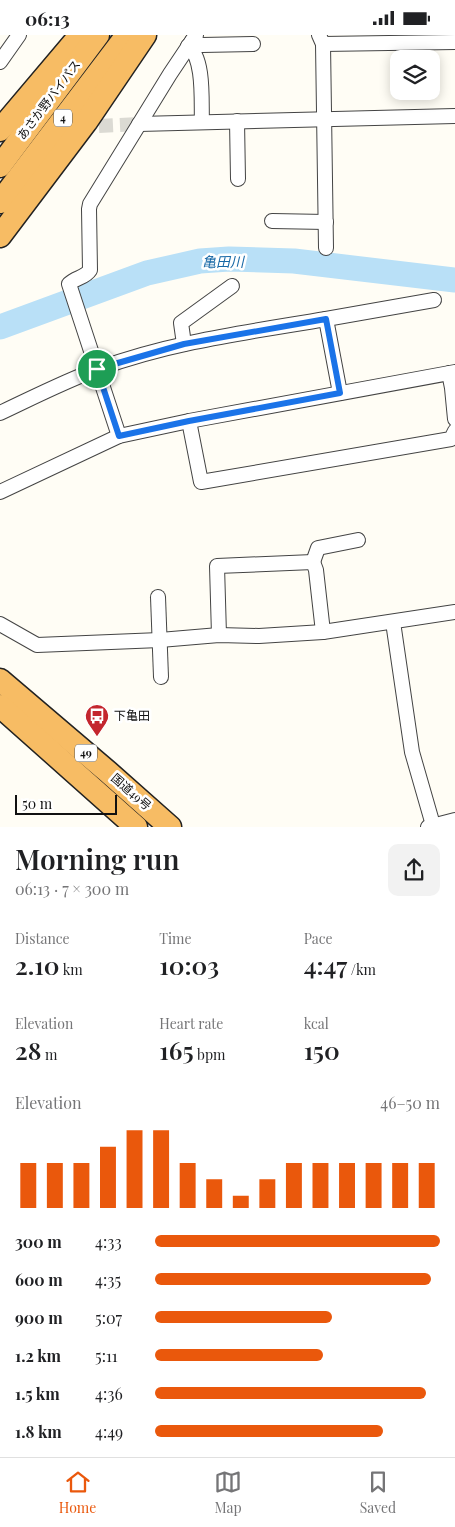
<!DOCTYPE html>
<meta charset="utf-8">
<style>
body{margin:0;font-family:"Playfair Display","Noto Sans JP",serif;background:#f2f2f2;color:#202124;height:100vh;display:flex;flex-direction:column;font-size:19px;white-space:nowrap}
*{box-sizing:border-box;margin:0}
p{font-size:16px;color:#757577}
.icon{flex:none;width:28px;height:28px;fill:none;stroke:currentColor;stroke-width:2;stroke-linecap:round;stroke-linejoin:round}
.map{position:relative;height:792px;overflow:hidden}
.sheet{display:flex;flex-direction:column;background:#fff;flex:1}
.sheet>*{flex:none}
.buttons{position:absolute;left:390px;top:15px;display:grid;gap:10px}
.buttons a{display:grid;place-items:center;width:50px;height:50px;border-radius:10px;background:#fff;box-shadow:0 2px 12px #0003;font-size:25px}
.scale{position:absolute;left:15px;bottom:12px;width:102px;box-sizing:border-box;padding-left:5px;border:2px solid #111;border-top:0;font-size:14px;line-height:18px;white-space:nowrap;color:#111;-webkit-text-stroke:4px #fff;paint-order:stroke}
.pin{position:absolute;display:grid;place-items:center;width:42px;height:42px;color:#fff;margin:-21px;border:2px solid #fff;border-radius:50%;box-shadow:0 1px 5px #0007}
.round{display:grid;place-items:center;flex:none;width:52px;height:52px;border-radius:10px;background:#f2f2f2}
.summary{display:flex;align-items:center;justify-content:space-between;height:85px;padding:0 15px}
h1{font-size:28px;font-weight:600;line-height:38px}
.figures{display:grid;grid-template-columns:repeat(3,1fr);gap:8px;height:85px;padding:5px 15px}
.figures div{display:grid;align-content:center}
.figures b{font-size:25px;font-weight:600}
.figures small{font-size:14px;font-weight:400}
.figures p{font-size:14px}
.chart{height:140px;padding:10px 15px}
.chart p{display:flex;justify-content:space-between}
.chart svg{width:100%;height:90px;margin-top:5px;stroke:#ea580c;stroke-width:6}
ul{padding:0 15px;list-style:none;font-size:16px}
li{display:grid;grid-template-columns:80px 60px 1fr;align-items:center;height:38px}
li i{height:12px;border-radius:6px;background:#ea580c}
.status{display:flex;justify-content:space-between;align-items:center;height:35px;padding:0 25px;background:#fff;direction:ltr}
.status svg{height:14px;fill:currentColor}
.tabs{display:flex;justify-content:space-around;align-items:center;height:70px;border-top:1px solid #e0e0e0;background:#fff;font-size:14px;color:#757577}
.tabs a{display:grid;justify-items:center;gap:2px}
.tabs .selected{color:#ea580c}
.map>svg:first-child{display:block}
.lines{fill:none;stroke-linecap:round;stroke-linejoin:round}
.river{stroke:#b9e0f7;stroke-width:25}
.minor-tunnel{stroke:#dbdad3;stroke-width:14;stroke-dasharray:14 7;stroke-linecap:butt}
.minor-casing{stroke:#444;stroke-width:16}
.trunk-casing{stroke:#222;stroke-width:25}
.minor{stroke:#fff;stroke-width:14}
.trunk{stroke:#f7bc64;stroke-width:22}
.route-casing{stroke:#fff;stroke-width:10}
.route{stroke:#1a73e8;stroke-width:6}
.labels{text-anchor:middle;stroke-width:5;stroke-linejoin:round;paint-order:stroke}
.shield{fill:#fff;stroke:#585858;stroke-width:1}
.shield-label{font-size:11px;font-weight:bold;fill:#111}
.street-label{font-size:12px;fill:#111;stroke:#fff}
.poi-label{font-size:12px;fill:#111;stroke:#fff;text-anchor:start}
.water-label{font-size:14px;font-style:italic;fill:#1768a6;stroke:#fff}
</style>
<div class="status"><b>06:13</b><svg viewBox="0 0 49 12"><path d="M0 12V9h3v3zM5 12V6h3v6zM10 12V3h3v9zM15 12V0h3v12zM26 1h20v11H26zM47 4h2v5h-2z"/></svg></div>
<div class="map">
<svg width="455" height="792" viewBox="0 0 455 792">
<rect width="100%" height="100%" fill="#fffdf5"/>
<g class="lines">
<path class="river" d="M0,292l147,-54 53,-12 29,-2 65,2 161,19"/>
<path class="minor-tunnel" d="M78,92l61,-3"/>
<g class="minor-casing">
<g id="minor">
<path d="M319,0l4,9 3,204"/>
<path d="M192,6l10,4 51,-1"/>
<path d="M323,9l132,-2"/>
<path d="M188,11c17,12 13,58 14,76"/>
<path d="M0,27l19,-27"/>
<path d="M237,86l1,58"/>
<path d="M139,89l316,-8"/>
<path d="M272,186l54,1"/>
<path d="M326,284l108,-19"/>
<path d="M184,309l-3,-21 51,-37"/>
<path d="M449,338l3,15 3,31"/>
<path d="M0,378c32,-15 65,-32 98,-44 73,-27 151,-37 228,-50l14,74"/>
<path d="M189,386l12,61 250,-43 4,-8"/>
<path d="M119,401l-50,-152c7,-7 16,-6 21,-14l-1,-61 1,-5 80,-130 26,-39"/>
<path d="M0,457l119,-56 70,-15 266,-49"/>
<path d="M313,527l5,-14 40,-8"/>
<path d="M158,562l3,80"/>
<path d="M393,587l19,130 21,73"/>
<path d="M0,589l37,21 123,-5 59,-5 40,1 64,-4 132,-20"/>
<path d="M219,600l-2,-69 96,-4 3,8 7,62"/>
<path d="M428,792l27,-7"/>
</g>
</g>
<g class="trunk-casing">
<g id="trunk">
<path d="M0,95l77,-91"/>
<path d="M0,131l98,-131"/>
<path d="M0,167l127,-167"/>
<path d="M0,201l86,-114 59,-87"/>
<path d="M0,645l108,92 62,55"/>
<path d="M0,671l136,121"/>
</g>
</g>
<use href="#minor" class="minor"/>
<use href="#trunk" class="trunk"/>
</g>
<g class="lines">
<g class="route-casing">
<path id="route" d="M326,284l14,74 -151,28 -70,15 -22,-67 87,-25z"/>
</g>
<use href="#route" class="route"/>
</g>
<defs>
<g id="bus-pin" transform="scale(1.25)"><path d="M0 17L-7.5 6A9.5 9.5 0 1 1 7.5 6Z" fill="#c4262e" stroke="#fff"/><path d="M-5-6H5V4H4V6H2V4H-2V6H-4V4H-5ZM-3.5-4V0h7V-4ZM-3.5 1.2v1.5H-2V1.2ZM2 1.2v1.5H3.5V1.2Z" fill="#fff"/></g>
</defs>
<g fill-rule="evenodd">
<use href="#bus-pin" x="97" y="681"/>
</g>
<g class="labels">
<g class="shield">
<rect x="54" y="74.5" width="18" height="17" rx="4"/>
<rect x="75" y="709.5" width="22" height="17" rx="4"/>
</g>
<g class="shield-label">
<text x="63" y="87">4</text>
<text x="86" y="722">49</text>
</g>
<g class="street-label">
<text transform="translate(49 65) rotate(-53)" y="4">あさか野バイパス</text>
<text transform="translate(131 757) rotate(41)" y="4">国道49号</text>
</g>
<g class="poi-label">
<text x="114" y="685">下亀田</text>
</g>
<g class="water-label">
<text transform="translate(223 227) rotate(-1)" y="5">亀田川</text>
</g>
</g>
</svg>
<div class="buttons">
<a><svg class="icon" aria-label="layers" viewBox="0 0 24 24"><path d="M12 4l9 5-9 5-9-5zM3 14l9 5 9-5"/></svg></a>
</div>
<div class="scale">50 m</div>
<div class="pin" style="left:97px;top:334px;background:#1e9e55"><svg class="icon" aria-label="arrive" viewBox="0 0 24 24"><path d="M6 21V4h12l-3 4 3 4H6"/></svg></div>
</div>
<section class="sheet">
<div class="summary"><div><h1>Morning run</h1><p>06:13 · 7 × 300 m</p></div><a class="round"><svg class="icon" aria-label="share" viewBox="0 0 24 24"><path d="M12 15V3M7 8l5-5 5 5M5 13v7h14v-7"/></svg></a></div>
<div class="figures">
<div><p>Distance</p><b>2.10<small> km</small></b></div>
<div><p>Time</p><b>10:03</b></div>
<div><p>Pace</p><b>4:47<small> /km</small></b></div>
</div>
<div class="figures">
<div><p>Elevation</p><b>28<small> m</small></b></div>
<div><p>Heart rate</p><b>165<small> bpm</small></b></div>
<div><p>kcal</p><b>150</b></div>
</div>
<div class="chart"><p><span>Elevation</span>46–50 m</p>
<svg viewBox="0 0 160 44" preserveAspectRatio="none"><path d="M5 44V22M15 44V22M25 44V22M35 44V14M45 44V6M55 44V6M65 44V22M75 44V30M85 44V38M95 44V30M105 44V22M115 44V22M125 44V22M135 44V22M145 44V22M155 44V22"/></svg>
</div>
<ul>
<li><b>300 m</b>4:33<i style="width:100%"></i></li>
<li><b>600 m</b>4:35<i style="width:97%"></i></li>
<li><b>900 m</b>5:07<i style="width:62%"></i></li>
<li><b>1.2 km</b>5:11<i style="width:59%"></i></li>
<li><b>1.5 km</b>4:36<i style="width:95%"></i></li>
<li><b>1.8 km</b>4:49<i style="width:80%"></i></li>
</ul>
</section>
<nav class="tabs">
<a class="selected"><svg class="icon" aria-label="home" viewBox="0 0 24 24"><path d="M3 11l9-7 9 7M6 9v11h12V9"/></svg>Home</a>
<a><svg class="icon" aria-label="map" viewBox="0 0 24 24"><path d="M3 6l6-2 6 2 6-2v14l-6 2-6-2-6 2zM9 4v14M15 6v14"/></svg>Map</a>
<a><svg class="icon" aria-label="saved" viewBox="0 0 24 24"><path d="M7 4h10v16l-5-4-5 4z"/></svg>Saved</a>
</nav>
